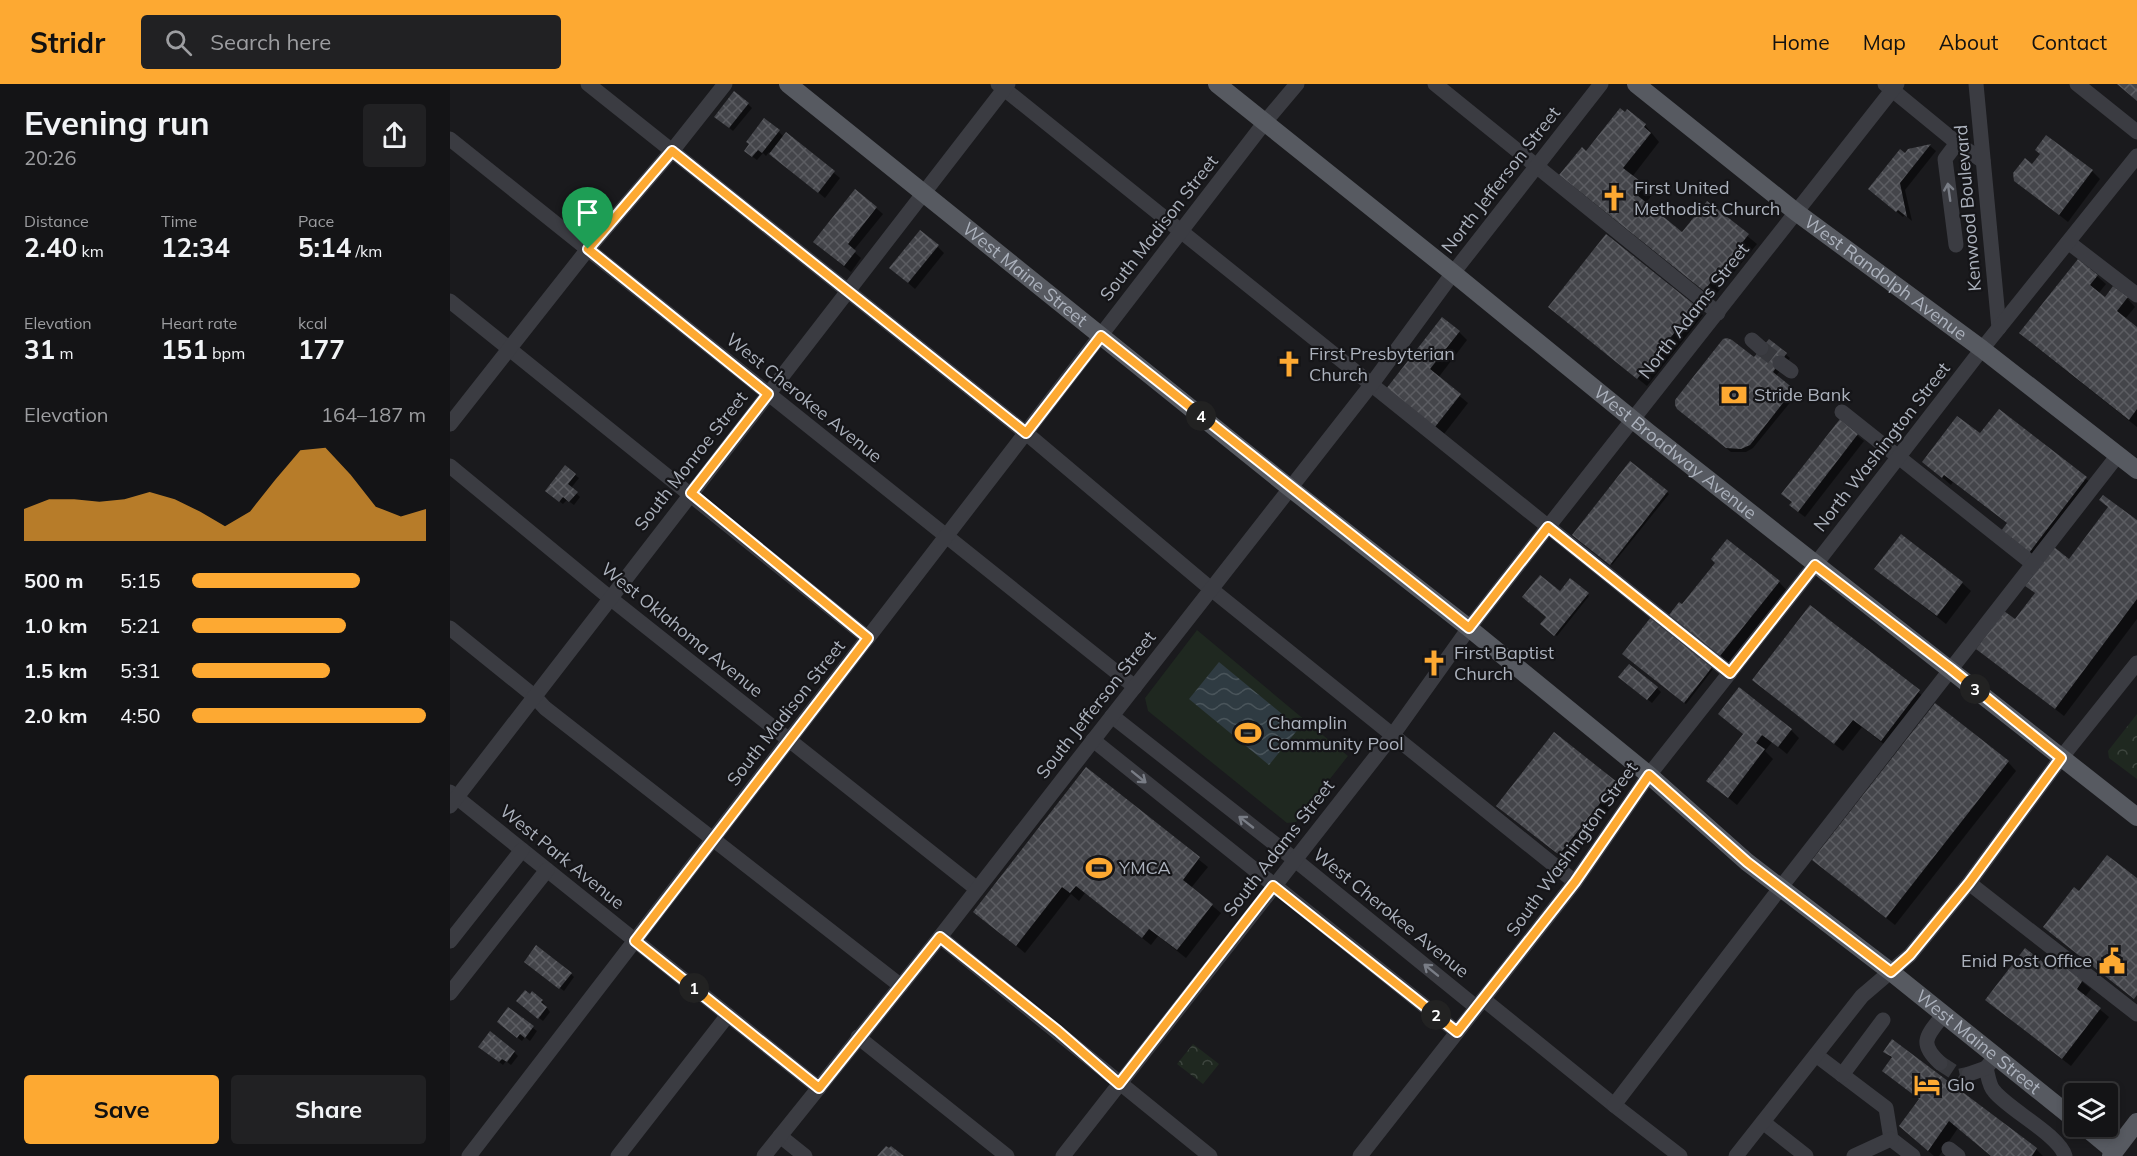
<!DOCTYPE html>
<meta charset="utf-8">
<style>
body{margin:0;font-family:Mulish,sans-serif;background:#212123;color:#f1f3f6;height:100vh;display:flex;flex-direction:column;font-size:22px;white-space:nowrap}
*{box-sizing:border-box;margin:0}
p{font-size:20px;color:#9d9ea1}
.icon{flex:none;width:33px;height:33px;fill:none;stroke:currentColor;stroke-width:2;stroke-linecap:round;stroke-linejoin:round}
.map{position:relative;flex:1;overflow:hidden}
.drawer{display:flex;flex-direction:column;background:#141416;width:450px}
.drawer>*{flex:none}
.controls{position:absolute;left:1614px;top:999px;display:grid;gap:12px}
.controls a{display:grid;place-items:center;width:54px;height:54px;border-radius:6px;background:#141416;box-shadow:0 3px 9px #0003,0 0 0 2px #333335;font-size:30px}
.pin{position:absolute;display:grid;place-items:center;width:51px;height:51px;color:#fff;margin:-62px -26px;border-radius:50% 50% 50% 0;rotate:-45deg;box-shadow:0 0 6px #0007}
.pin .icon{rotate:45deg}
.km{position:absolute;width:30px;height:30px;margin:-15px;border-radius:50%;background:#222;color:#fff;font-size:16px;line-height:30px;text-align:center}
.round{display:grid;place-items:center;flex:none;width:63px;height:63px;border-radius:6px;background:#212123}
.head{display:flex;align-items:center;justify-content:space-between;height:102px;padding:0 24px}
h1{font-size:33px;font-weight:700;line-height:45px}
.metrics{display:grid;grid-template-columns:repeat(3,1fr);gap:9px;height:102px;padding:6px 24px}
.metrics div{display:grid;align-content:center}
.metrics b{font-size:26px;font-weight:700}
.metrics small{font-size:16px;font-weight:400}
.metrics p{font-size:16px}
.chart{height:168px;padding:12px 24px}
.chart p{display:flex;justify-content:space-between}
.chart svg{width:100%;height:108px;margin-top:6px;fill:#fda932;opacity:.7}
.cta{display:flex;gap:12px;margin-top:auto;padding:12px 24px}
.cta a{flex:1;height:69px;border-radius:6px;background:#fda932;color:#111;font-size:24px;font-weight:700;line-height:69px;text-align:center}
.cta a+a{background:#212123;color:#f1f3f6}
ul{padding:0 24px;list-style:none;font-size:20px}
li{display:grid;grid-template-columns:96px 72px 1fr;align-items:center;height:45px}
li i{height:15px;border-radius:8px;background:#fda932}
header{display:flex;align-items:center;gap:36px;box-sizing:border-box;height:84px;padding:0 30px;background:#fda932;color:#111}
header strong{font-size:28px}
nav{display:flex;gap:33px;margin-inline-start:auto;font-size:21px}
.search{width:420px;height:54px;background:#212123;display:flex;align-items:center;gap:15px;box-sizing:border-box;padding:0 21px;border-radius:6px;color:#9d9ea1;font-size:22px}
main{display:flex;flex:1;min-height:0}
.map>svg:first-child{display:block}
.park{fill:url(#park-crowns)}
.pitch{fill:#1f2820}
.water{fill:url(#water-waves)}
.shadow{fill:#0007}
.building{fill:url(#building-cross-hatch)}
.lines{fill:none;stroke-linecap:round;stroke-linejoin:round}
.minor-tunnel{stroke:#37383d;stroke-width:15;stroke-dasharray:15 8;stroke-linecap:butt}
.minor{stroke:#3b3c42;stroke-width:15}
.major{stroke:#575a61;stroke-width:18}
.oneway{stroke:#797d86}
.route-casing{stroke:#fff;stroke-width:12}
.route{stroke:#fda932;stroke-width:8}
.labels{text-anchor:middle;stroke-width:4.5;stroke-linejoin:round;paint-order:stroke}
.street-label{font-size:18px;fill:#acb2bd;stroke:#151518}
.poi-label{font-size:18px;fill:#acb2bd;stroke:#151518;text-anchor:start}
</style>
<header>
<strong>Stridr</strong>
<div class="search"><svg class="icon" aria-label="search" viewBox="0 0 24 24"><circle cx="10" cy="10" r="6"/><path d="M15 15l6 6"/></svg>Search here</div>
<nav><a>Home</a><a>Map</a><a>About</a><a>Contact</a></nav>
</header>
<main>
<section class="drawer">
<div class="head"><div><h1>Evening run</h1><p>20:26</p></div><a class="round"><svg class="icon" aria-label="share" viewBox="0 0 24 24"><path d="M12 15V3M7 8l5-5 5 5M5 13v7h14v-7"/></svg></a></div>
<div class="metrics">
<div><p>Distance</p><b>2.40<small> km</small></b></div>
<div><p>Time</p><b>12:34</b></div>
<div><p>Pace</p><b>5:14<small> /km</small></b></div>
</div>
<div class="metrics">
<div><p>Elevation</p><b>31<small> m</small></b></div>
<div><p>Heart rate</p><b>151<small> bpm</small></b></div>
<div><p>kcal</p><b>177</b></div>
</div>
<div class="chart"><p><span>Elevation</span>164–187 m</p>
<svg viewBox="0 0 160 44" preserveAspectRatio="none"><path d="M0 44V31L10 27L20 27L30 28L40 27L50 24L60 27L70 32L80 38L90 32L100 19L110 7L120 6L130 17L140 30L150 34L160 31V44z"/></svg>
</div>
<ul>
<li><b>500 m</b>5:15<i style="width:72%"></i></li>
<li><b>1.0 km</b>5:21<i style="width:66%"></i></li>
<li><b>1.5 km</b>5:31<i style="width:59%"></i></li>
<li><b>2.0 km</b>4:50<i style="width:100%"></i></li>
</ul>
<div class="cta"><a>Save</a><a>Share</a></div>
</section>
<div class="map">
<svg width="1687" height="1072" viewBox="0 0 1687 1072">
<defs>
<pattern id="park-crowns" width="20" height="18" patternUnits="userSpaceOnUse" patternTransform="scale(1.5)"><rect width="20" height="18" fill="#1f2820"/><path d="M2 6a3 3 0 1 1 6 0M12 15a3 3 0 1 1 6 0" fill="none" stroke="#3d453e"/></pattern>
<pattern id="water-waves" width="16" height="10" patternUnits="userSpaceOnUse" patternTransform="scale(1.5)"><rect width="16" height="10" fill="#2f3b42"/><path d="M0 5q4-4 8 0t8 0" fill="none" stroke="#4a555b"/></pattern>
<pattern id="building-cross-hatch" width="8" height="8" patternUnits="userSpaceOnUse" patternTransform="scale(1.5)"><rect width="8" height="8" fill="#44454a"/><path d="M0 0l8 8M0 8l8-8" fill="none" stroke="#5c5d62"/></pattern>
</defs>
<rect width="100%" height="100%" fill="#1a1a1d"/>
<g class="park">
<path d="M1687,630v65l-28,-21 -1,-7z"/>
<path d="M743,960l26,20 -16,20 -26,-20z"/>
</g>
<path class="pitch" d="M747,546l151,126 -52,66 -9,1 -139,-112 -3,-13z"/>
<path class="water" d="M769,578l80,66 -30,37 -80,-66z"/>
<g class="shadow">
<path d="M298,20l4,4 -19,23 -13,-11z"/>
<path d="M1195,41l14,17 -27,35 20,18 -7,9 38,30 24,-31 50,41 -44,54 -143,-114 16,-31z"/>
<path d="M329,48l5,5 2,-3 54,44 -15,20 -56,-46 -3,4 -3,-3 -6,7 -7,-5z"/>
<path d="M1480,62l6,5 -31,39 7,31 -7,-6 -2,2 -33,-28 38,-39z"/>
<path d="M1583,82l59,5 8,8 -32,43 -52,-41z"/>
<path d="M406,107l27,23 -30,37 8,7 -10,14 -30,-24z"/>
<path d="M488,163l6,6 -29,36 -17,-15z"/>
<path d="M1647,192l9,8 -8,10 7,5 22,-1 8,9 -10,12 12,10v98l-108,-86z"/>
<path d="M1245,223l8,8 -56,71 -89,-71z"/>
<path d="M1009,248l8,8 -29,38 30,25 -24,31 -48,-37z"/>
<path d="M1319,257l21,17 -14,18 21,18 -44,54 -7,4h-15l-48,-39 71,-54z"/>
<path d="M1549,327l96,75 -57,74 -27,-21 -3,-15 -55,-42 -2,3 -27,-23 56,-27z"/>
<path d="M1390,338l24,19 -59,76 -8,-6z"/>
<path d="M1180,379l39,31 -57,71 -38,-31z"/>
<path d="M125,391l4,3 -8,10 9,9 -6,8 -7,-5 -4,4 -12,-9z"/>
<path d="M1651,416l36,22v97l-73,97 -86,-67 38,-28 20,-27 -9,-8 43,-25 39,-53z"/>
<path d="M1426,485l86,14 9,8 -25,33z"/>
<path d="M1121,496l18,16 -32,40 -15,-12 18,-31z"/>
<path d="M1329,498l12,13 -57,72 -50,-40 -2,-21z"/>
<path d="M1360,523l118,93 -38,49 -28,-22 -19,24 -89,-71z"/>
<path d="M1201,535l63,49 -28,36 -62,-50z"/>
<path d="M1174,596l33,8 4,4 -9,11z"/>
<path d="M1341,646l8,8 -12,16 -15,-12 -7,9 8,8 -36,46 -29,-24 37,-46z"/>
<path d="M1558,678l8,9 -121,154 -72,-57z"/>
<path d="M637,686l121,97 -17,21 30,25 -35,45 -28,-22 -7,9 -66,-52 -6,8 -8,-7 -46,59 -50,-41z"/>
<path d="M1166,699l8,8 -56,72 -70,-57z"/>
<path d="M1610,880l31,25 -6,8 24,20 -38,49 -75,-58 57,-36z"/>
<path d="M80,881l41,9 3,3 -10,14z"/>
<path d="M92,917l8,11 -7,9 -21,-16z"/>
<path d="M52,942l31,2 4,3 -7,10 -5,-4 -3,4z"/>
<path d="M34,966l30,2 4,4 -7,9 -5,-4 -3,4z"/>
<path d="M1435,967l151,98 7,7h-51l-34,-28 -19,28h-5l-24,-21 10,-35 -36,-29 8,-12z"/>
</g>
<g class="building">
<path d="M1667,0h20v17z"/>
<path d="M284,7l15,12 -20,25 -15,-11z"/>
<path d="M1170,24l5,4 2,-3 19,15 -2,3 7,6 -28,35 22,17 -8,10 45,37 25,-31 42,33 -45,57 -145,-116 23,-28 4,4z"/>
<path d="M314,34l16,12 -18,23 -4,-3 -6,7 -8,-6 5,-7 -3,-2z"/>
<path d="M336,48l49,39 -17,22 -49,-39z"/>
<path d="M1596,51l47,35 -34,45 -45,-34 -1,-8 12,-15 7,6 8,-10 -5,-4z"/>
<path d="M1481,60l-31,39 7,34 -9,-7 -2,2 -28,-23 32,-40 5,4 3,-4z"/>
<path d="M405,105l22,18 -29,37 8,7 -12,15 -31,-24z"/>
<path d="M470,146l19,15 -31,38 -19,-15z"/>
<path d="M1156,150l90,72 -59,73 -89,-72z"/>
<path d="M1628,175l20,16 -8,10 15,12 8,-11 15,11 -11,14 20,16v82l-8,11 -110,-87z"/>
<path d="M992,233l18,14 -30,38 31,25 -26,33 -49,-38z"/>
<path d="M1277,254l5,2 22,17 15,-18 18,14 -14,19 21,17 -44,56 -9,4 -15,-1 -49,-39 -2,-4v-5l48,-61z"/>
<path d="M1549,325l88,68 -58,76 -28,-22 6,-8 -63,-48 -2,3 -20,-16 35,-46 23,17z"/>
<path d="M1390,335l18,15 -60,78 -9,-7 3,-3 -11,-8z"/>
<path d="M1180,377l38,30 -58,74 -38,-30z"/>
<path d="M115,381l11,9 -8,10 10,8 -9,10 -6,-5 -4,5 -14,-11z"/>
<path d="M1653,411l34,25v79l-82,110 -79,-60 28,-38 11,8 20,-26 -10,-7 29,-39 15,12 39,-52 -9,-7z"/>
<path d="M1451,450l62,48 -26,34 -63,-47z"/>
<path d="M1277,455l53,42 -60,75 -51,-41 10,-13 3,2 33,-41 -4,-4z"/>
<path d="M1090,491l20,16 10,-13 19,15 -35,43 -14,-12 6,-7 -24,-20z"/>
<path d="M1360,521l110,85 -39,51 -28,-21 -19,24 -82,-64z"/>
<path d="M1201,533l62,49 -29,37 -62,-49z"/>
<path d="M1179,580l29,23 -11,13 -29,-23z"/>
<path d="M1289,603l53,42 -14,18 -16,-12 -6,8 9,6 -37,49 -22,-17 37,-47 -25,-20z"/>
<path d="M1485,619l74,58 -123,157 -74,-58z"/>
<path d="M1104,648l63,50 -58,73 -63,-49z"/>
<path d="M636,683l114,90 -17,23 30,24 -36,46 -28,-21 -7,9 -66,-52 -6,7 -8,-6 -46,59 -43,-34z"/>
<path d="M1657,771l30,23v117l-3,4 -91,-72 31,-40 5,4z"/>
<path d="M86,861l36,28 -13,16 -35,-27z"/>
<path d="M1575,864l28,22 7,-8 23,18 -6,9 24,19 -39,51 -77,-59z"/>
<path d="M75,906l5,4 2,-3 11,9 -2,2 6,5 -9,12 -22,-18z"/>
<path d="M58,923l26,19 -9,12 -5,-4 -3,4 -20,-16z"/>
<path d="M40,947l25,20 -8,11 -5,-3 -3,3 -21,-15z"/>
<path d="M1442,955l145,109 -5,8h-41l-42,-35 -21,30 -29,-25 20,-27 -37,-28 10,-14 -9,-5z"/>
<path d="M436,1062l3,2 2,-2 13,10h-27z"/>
</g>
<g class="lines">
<g class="minor-tunnel">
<path d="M1311,264l19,15"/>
<path d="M1490,979l20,13 9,-2"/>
</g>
<g class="minor">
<path d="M138,0l438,349 185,156 364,293"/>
<path d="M548,0l732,589"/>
<path d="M985,0l283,229"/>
<path d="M1435,0l72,59 26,18"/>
<path d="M1526,0l23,244"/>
<path d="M1627,0l60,48"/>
<path d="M0,55l685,548"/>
<path d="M1618,158l69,53"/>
<path d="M1506,161l-11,-86 12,-16"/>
<path d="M0,217l418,337"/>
<path d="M1302,256l9,8"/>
<path d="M1330,279l11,8"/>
<path d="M1392,328l191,152"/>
<path d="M0,340l138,-175 84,-98 53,-67"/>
<path d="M0,382l160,132 367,291"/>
<path d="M0,544l84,68 11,12 356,278"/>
<path d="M662,632l182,143 182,148"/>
<path d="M643,656l364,292"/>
<path d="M0,708l369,296"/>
<path d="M0,722l558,-722"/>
<path d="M1519,799l168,131"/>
<path d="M490,853l270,219"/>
<path d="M0,857l72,-91"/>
<path d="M0,909l97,-123"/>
<path d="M1033,915l131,106 66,51"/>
<path d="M408,953l149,119"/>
<path d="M1366,971l70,53 5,31 22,17"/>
<path d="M1546,972l-10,12c2,7 3,18 8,23 15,19 65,44 71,65"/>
<path d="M1490,979c-23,-21 -12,-28 4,-49"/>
<path d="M1519,990l17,-6"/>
<path d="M1392,991l41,-55"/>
<path d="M1164,1021l167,-218 337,-432"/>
<path d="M1313,1038l43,34"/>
<path d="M330,1052l25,20"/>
<path d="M1499,1065l9,7"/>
<path d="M19,1072l796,-1034 32,-38"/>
<path d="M168,1072l110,-141"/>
<path d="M314,1072l176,-219 172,-221 259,-331 82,-112 148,-189"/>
<path d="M613,1072l329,-420 77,-108 79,-101 349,-443"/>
<path d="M910,1072l215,-274 74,-107 166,-210 167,-216 155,-193"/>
<path d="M1286,1072l126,-160 48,-41 59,-72 92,-125 76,-95"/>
<path d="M1404,1072l37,-17"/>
</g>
<g class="major">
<path id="s1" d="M338,0l502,404 179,140 180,147 98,87 144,110 183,147"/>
<path id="s2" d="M767,0l236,189 195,159 489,385"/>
<path id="s3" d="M1186,0l160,128 186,137 155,121"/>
<path d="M1634,1042l30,25"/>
<path d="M1661,1072l26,-34"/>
</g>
</g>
<defs><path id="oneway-shaft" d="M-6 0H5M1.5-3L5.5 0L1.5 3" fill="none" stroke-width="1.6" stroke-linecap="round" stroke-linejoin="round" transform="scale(1.5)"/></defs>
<g class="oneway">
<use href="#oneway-shaft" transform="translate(1499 108) rotate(-98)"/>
<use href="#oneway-shaft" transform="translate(689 693) rotate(39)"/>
<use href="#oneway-shaft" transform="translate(796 738) rotate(-142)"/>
<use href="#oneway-shaft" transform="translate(981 886) rotate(-141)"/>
</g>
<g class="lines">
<g class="route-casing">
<path id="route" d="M222,67l354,282 75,-97 368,292 79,-101 182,146 85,-108 136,104 110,89 -92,125 -59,72 -19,17 -144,-110 -98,-87 -74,107 -118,150 -184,-146 -154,198 -61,-53 -118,-94 -121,151 -184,-147 233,-303 -177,-145 77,-99 -180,-145z"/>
</g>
<use href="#route" class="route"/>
</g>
<defs>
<g id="church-bare" transform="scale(2.07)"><path d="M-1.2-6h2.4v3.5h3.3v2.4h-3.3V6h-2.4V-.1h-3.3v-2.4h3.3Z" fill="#fda932" stroke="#151518" stroke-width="2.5" paint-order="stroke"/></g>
<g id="bank-bare" transform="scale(2.07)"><path d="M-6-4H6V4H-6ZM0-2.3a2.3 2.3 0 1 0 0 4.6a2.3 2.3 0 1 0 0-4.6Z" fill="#fda932" stroke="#151518" stroke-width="2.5" paint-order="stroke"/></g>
<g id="stadium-bare" transform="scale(2.07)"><path d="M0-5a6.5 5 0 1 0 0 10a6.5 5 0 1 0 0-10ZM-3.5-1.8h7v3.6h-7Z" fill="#fda932" stroke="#151518" stroke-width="2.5" paint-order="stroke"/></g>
<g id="civic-bare" transform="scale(2.07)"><path d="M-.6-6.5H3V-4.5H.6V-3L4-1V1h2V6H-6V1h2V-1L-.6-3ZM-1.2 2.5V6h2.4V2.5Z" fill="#fda932" stroke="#151518" stroke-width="2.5" paint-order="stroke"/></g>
<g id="hotel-bare" transform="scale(2.07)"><path d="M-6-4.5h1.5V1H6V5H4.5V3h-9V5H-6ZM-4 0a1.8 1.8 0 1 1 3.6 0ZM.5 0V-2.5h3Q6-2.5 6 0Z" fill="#fda932" stroke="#151518" stroke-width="2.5" paint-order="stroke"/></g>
</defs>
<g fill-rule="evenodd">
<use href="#church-bare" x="1164" y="114"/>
<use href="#church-bare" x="839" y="280"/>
<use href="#bank-bare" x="1284" y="311"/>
<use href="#church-bare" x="984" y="579"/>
<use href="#stadium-bare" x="798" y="649"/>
<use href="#stadium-bare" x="649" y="784"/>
<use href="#civic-bare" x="1662" y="877"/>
<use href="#hotel-bare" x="1477" y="1001"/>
</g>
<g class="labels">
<g class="street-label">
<text transform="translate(1051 96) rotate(-52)" y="6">North Jefferson Street</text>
<text transform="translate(1518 124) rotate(-95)" y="6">Kenwood Boulevard</text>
<text transform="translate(709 144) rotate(-52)" y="6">South Madison Street</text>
<text dy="6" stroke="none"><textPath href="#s1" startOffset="304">West Maine Street</textPath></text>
<text dy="6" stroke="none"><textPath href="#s3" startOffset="316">West Randolph Avenue</textPath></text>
<text transform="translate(1244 227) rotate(-52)" y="6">North Adams Street</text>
<text transform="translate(354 314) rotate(39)" y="6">West Cherokee Avenue</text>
<text transform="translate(1432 363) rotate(-52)" y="6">North Washington Street</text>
<text dy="6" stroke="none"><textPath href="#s2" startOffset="588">West Broadway Avenue</textPath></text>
<text transform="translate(241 377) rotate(-52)" y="6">South Monroe Street</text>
<text transform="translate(232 546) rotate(39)" y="6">West Oklahoma Avenue</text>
<text transform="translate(646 621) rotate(-52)" y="6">South Jefferson Street</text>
<text transform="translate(336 629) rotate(-52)" y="6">South Madison Street</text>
<text transform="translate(829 764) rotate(-52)" y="6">South Adams Street</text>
<text transform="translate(1122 765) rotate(-54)" y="6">South Washington Street</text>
<text transform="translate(112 773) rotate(39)" y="6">West Park Avenue</text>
<text transform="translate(941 829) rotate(39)" y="6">West Cherokee Avenue</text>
<text dy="6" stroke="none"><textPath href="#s1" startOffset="1528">West Maine Street</textPath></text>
</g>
<g class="poi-label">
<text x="1184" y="110">First United<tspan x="1184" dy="21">Methodist Church</tspan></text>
<text x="859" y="276">First Presbyterian<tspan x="859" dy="21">Church</tspan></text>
<text x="1304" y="317">Stride Bank</text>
<text x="1004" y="575">First Baptist<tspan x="1004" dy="21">Church</tspan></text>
<text x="818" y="645">Champlin<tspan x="818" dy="21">Community Pool</tspan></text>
<text x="669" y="790">YMCA</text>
<text x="1642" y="883" text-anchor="end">Enid Post Office</text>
<text x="1497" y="1007">Glo</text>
</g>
</g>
</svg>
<div class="controls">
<a><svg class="icon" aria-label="layers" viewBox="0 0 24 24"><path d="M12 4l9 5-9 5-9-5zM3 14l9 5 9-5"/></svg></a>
</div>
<div class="pin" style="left:138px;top:165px;background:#1e9e55"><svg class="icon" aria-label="arrive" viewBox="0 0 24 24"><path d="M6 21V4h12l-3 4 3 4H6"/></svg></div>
<b class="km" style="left:244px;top:904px">1</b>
<b class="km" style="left:986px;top:931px">2</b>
<b class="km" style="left:1525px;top:605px">3</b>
<b class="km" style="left:751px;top:332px">4</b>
</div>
</main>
